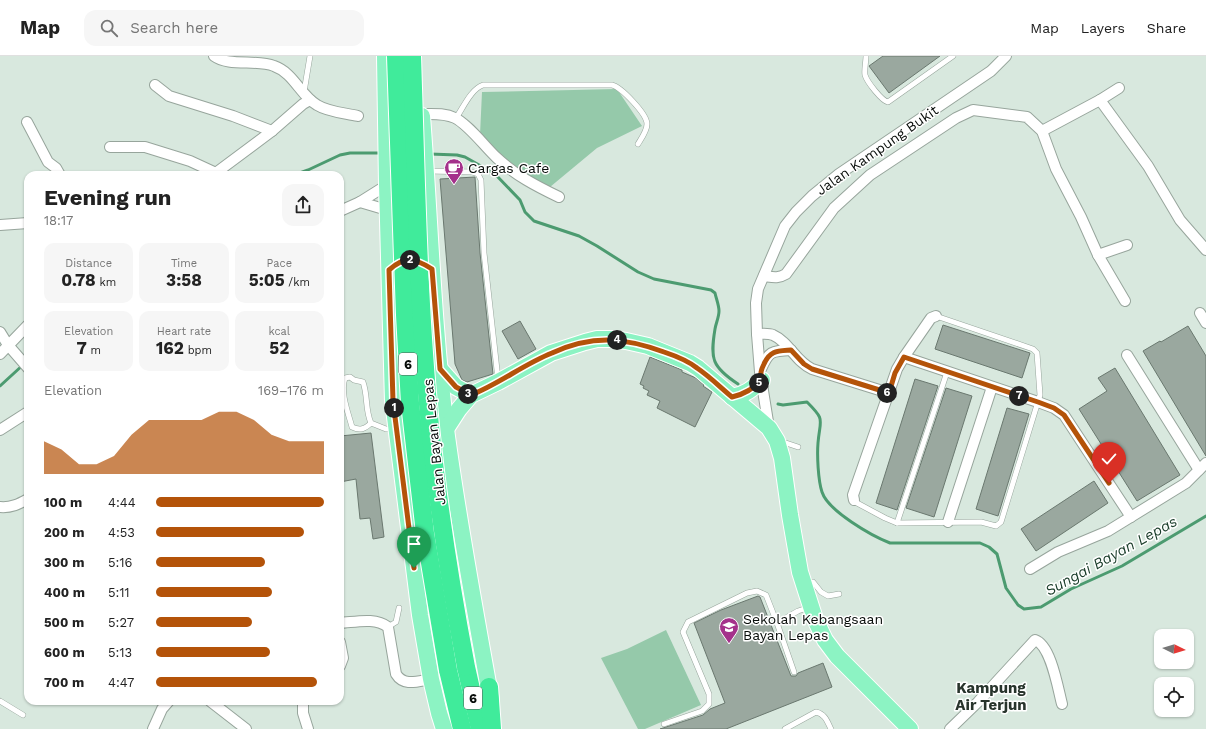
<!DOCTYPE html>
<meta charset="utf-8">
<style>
body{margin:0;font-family:"Work Sans",sans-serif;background:#f6f6f6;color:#222;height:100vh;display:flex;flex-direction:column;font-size:15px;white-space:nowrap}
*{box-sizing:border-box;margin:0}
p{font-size:13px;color:#767676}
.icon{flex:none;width:22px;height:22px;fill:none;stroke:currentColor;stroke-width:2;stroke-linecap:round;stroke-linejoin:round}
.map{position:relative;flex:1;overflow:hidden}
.drawer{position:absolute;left:24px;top:115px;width:320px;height:534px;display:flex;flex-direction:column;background:#fff;border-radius:12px;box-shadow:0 1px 3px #0004}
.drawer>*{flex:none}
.needle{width:26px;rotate:95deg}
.fabs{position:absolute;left:1154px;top:573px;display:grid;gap:8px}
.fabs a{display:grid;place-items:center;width:40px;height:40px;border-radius:8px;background:#fff;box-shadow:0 1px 3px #0004;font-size:20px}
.pin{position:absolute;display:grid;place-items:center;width:34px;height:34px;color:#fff;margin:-41px -17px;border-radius:50% 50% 50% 0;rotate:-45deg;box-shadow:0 0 4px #0007}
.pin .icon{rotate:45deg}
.km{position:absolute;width:20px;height:20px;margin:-10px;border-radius:50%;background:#222;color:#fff;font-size:11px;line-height:20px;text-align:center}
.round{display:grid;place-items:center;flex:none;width:42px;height:42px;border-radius:12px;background:#f6f6f6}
.summary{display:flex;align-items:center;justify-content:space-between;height:68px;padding:0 20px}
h1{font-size:22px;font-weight:700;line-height:30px}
.metrics{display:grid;grid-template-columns:repeat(3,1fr);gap:6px;height:68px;padding:4px 20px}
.metrics div{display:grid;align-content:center;border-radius:10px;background:#f6f6f6;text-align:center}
.metrics b{font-size:17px;font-weight:700}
.metrics small{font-size:11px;font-weight:400}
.metrics p{font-size:11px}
.chart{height:112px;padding:8px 20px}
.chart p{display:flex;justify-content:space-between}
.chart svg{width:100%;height:72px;margin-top:4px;fill:#b45309;opacity:.7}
ul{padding:0 20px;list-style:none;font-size:13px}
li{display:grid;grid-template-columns:64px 48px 1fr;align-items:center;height:30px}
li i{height:10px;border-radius:5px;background:#b45309}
header{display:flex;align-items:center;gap:24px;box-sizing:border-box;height:56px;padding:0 20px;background:#fff;border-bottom:1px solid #e0e0e0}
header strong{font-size:19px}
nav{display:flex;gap:22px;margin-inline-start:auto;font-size:14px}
.search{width:280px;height:36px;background:#f6f6f6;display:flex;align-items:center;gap:10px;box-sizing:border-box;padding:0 14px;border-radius:12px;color:#767676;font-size:15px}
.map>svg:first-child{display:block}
.green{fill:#95c9aa}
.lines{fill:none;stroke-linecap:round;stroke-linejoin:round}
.stream{stroke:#4c9b70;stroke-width:3}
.building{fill:#9aa89f;stroke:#6a786f}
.lane-casing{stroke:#97a59c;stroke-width:6}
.street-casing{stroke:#97a59c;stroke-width:12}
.primary-casing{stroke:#fff;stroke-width:18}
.highway-casing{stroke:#fff;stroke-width:20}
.lane{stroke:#fff;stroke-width:5}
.street{stroke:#fff;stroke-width:10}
.primary{stroke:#8cf3c3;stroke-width:16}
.highway{stroke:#40eb9b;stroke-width:18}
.highway-bridge-casing{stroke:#fff;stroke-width:20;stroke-linecap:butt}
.highway-bridge{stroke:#40eb9b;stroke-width:18}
.route-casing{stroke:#fff;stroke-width:8}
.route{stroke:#b45309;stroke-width:5}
.labels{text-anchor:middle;stroke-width:3;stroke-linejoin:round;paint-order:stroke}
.shield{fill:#fff;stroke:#525654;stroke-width:1}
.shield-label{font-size:13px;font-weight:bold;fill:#080d0a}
.street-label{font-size:14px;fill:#080d0a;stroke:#fff}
.poi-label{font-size:14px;fill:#080d0a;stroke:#fff;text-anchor:start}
.water-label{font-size:15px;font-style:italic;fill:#193c29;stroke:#fff}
.neighbourhood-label{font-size:15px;font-weight:bold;fill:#28342c;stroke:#fff}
</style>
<header>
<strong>Map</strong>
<div class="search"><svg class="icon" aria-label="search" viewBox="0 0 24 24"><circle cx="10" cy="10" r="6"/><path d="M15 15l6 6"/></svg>Search here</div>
<nav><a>Map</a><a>Layers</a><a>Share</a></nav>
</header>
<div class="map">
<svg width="1206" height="673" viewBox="0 0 1206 673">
<rect width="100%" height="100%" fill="#d8e8de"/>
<g class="green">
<path d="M617,33l25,37 -45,22 -47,39c-29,-11 -48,-31 -70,-52l2,-43z"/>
<path d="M666,574l35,75 -56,24h-7l-37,-71 26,-9z"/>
</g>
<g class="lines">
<g class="stream">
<path d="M430,98l27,1 8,2 30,17 25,26 5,12 9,9 45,15 18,10 41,26 16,7 57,11 4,3c1,5 4,12 4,18 0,6 -3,12 -4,18 -5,30 -3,38 23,55"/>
<path d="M282,119l15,-1 11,-4 32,-15 10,-2h33"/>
<path d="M0,330l24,-22"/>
<path d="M778,348l5,1 24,-3c19,19 13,16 11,41 -1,12 0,37 4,49 6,19 50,44 68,51h90l9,4 8,7 9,34 12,17 6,4 17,-2 30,-18 51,-23 84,-50"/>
</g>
</g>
<g class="building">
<path d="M883,0h57l-51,37 -20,-27z"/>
<path d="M475,121l5,76 13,121 -26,8 -5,-2 -7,-16 -15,-185z"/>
<path d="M520,265l16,28 -18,10 -16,-28z"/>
<path d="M943,269l87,28 -8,25 -87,-29z"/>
<path d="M1188,270l18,30v100l-63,-105 17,-10 1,1z"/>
<path d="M650,301l32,13v2l14,6 8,7 -1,1 9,6 -17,35 -38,-19 3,-7 -13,-6 2,-4 -6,-3 1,-2 -4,-2z"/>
<path d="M1115,312l65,107 -43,26 -58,-92 28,-18 -9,-13z"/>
<path d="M915,323l23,7 -41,124 -21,-7z"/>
<path d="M946,332l26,8 -38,121 -28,-9z"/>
<path d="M1007,352l22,6 -31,102 -22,-7z"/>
<path d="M371,377l13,104 -11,2 -3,-21 -10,1 -4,-40 -16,3v-46z"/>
<path d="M1094,425l14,22 -72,48 -15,-22z"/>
<path d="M758,540l2,1 31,79h5l2,-3 25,-10 9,24 -106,42h-66l43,-14 7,-6 15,-6 -31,-80 27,-13z"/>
</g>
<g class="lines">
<g class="lane-casing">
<g id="lane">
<path d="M866,0c0,6 -2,14 -1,19 2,7 17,26 23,27l65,-46"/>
<path d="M304,36l6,-36"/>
<path d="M456,62c7,-10 15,-29 27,-33h129c9,2 35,29 35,39 0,7 -6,15 -9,20"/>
<path d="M429,115l43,1 6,2 3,6 3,73 14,126"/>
<path d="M371,367c-6,6 -11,8 -19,4 -4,-15 -12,-34 -7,-49l5,-1 4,3 9,2c5,14 2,28 8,41l15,6h9"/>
<path d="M780,385l18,6"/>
<path d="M854,444l3,3 28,15 12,5 84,-1 15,4 5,-4 39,-127 -3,-42 -4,-4 -97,-33"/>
<path d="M897,467l50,-151"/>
<path d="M806,528l7,-2 8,10 7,4 11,-2"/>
<path d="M777,567l17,49"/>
<path d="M388,571l8,-5 3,-14"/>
<path d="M0,645l23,14"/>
<path d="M664,668l38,-13 7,-7v-10l-26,-62 5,-10 59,-29 10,-2 9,4 11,28 21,-12 12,-4"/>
<path d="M785,673l31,-17c9,2 11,9 15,17"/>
</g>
</g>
<g class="street-casing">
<g id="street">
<path d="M214,0c15,11 42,3 60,10 20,7 26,29 43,39 11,7 28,8 41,11"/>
<path d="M155,29l14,11 64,20 39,15"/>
<path d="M1100,44l19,-12"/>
<path d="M422,58c11,0 23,-1 33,4 14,7 30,29 42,40 18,17 39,28 62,39"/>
<path d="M27,66l21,40 8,6 4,7"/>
<path d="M1042,75l58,-31 48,66 32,54 26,30"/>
<path d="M110,91h35l45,14 26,12"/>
<path d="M213,119l59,-44 31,-27 7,-4"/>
<path d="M360,146l27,8"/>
<path d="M340,155l20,-9 27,-17"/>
<path d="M0,169l28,-2"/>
<path d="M1098,199l29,-10"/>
<path d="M764,220c8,1 14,3 22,-2l48,-66 36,-33 86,-57 17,-8 54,7 15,14 14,38 25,48 17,38 27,46"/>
<path d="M1200,257l6,10"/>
<path d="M0,276l8,13 20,23"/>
<path d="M757,278c5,0 11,-1 16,1 16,7 23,27 39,34l77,24"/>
<path d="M0,298l28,-29"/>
<path d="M1127,299l72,115"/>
<path d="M904,301l134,45 16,6 10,7 67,102"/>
<path d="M761,313c8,-18 10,-18 30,-19"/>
<path d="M769,372l-9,-56 -3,-38 -1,-31 2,-14 27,-63 11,-14 16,-16 27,-22 152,-103 15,-15"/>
<path d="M0,374l28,-18"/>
<path d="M854,444l-1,-5 44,-126 7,-12 27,-39 5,-2"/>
<path d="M0,451c11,1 19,-3 28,-8"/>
<path d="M948,466l44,-135"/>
<path d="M1030,513l28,-17 50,-21 78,-48 20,-20"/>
<path d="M340,567c16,-1 35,-6 48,4l8,47c8,13 22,7 35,5"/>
<path d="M340,586l3,16 -3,8"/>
<path d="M210,645l36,28"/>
<path d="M303,645v12l5,16"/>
<path d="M153,673l9,-20 7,-8"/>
<path d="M950,673l28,-27 57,-62c16,5 23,49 27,64"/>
</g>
</g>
<g class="primary-casing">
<g id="primary">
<path d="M385,0l2,129 6,216 27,214 11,64 8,34 5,16"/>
<path d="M422,60c8,104 11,209 24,313 12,91 29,181 45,271"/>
<path d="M440,313l16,18 15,8"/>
<path d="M732,341c13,-2 20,-8 30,-17"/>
<path d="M446,373l13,-20 12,-14 27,-13 53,-29 34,-11 12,-3h15l14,2 22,5 42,17 8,5 71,60 8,13 5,17 8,57 10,57 15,47 10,21 12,16 73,73"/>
</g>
</g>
<g class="highway-casing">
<g id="highway">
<path d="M466,611l14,62"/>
<path d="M448,614l14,59"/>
<path d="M489,631l3,42"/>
</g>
</g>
<use href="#lane" class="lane"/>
<use href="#street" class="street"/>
<use href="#primary" class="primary"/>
<use href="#highway" class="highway"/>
<g class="highway-bridge-casing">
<g id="highway-bridge">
<path d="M396,0l9,259 5,88 15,130 23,137"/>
<path d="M412,0c4,123 6,247 18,370 8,80 21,162 36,241"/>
</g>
</g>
<use href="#highway-bridge" class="highway-bridge"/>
</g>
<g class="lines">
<g class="route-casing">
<path id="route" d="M414,512l-21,-167 -4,-131c16,-14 26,-12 43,-1l8,100 16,18 15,8c28,-11 53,-31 81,-42 40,-18 71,-16 112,-1 12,4 23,8 33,16 12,8 23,19 35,29 13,-3 20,-8 30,-17 -2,-7 -1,-10 2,-16 6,-14 14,-13 27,-14l13,14 8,5 77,24 6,-20 9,-16 134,45 16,6 10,7 45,68"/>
</g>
<use href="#route" class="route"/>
</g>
<defs>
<g id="cafe-pin" transform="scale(1)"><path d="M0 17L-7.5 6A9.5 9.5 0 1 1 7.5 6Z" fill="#a4318b" stroke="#fff"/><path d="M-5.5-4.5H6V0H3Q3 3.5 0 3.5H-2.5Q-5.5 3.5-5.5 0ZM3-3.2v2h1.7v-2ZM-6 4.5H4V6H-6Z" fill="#fff"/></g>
<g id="school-pin" transform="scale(1)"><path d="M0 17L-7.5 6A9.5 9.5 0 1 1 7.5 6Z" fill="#a4318b" stroke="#fff"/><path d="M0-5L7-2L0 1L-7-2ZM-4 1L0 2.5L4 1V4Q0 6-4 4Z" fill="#fff"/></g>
</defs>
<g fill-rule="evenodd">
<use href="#cafe-pin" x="454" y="112"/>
<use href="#school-pin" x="729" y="571"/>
</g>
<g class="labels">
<g class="shield">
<rect x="399" y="297" width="18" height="22" rx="3"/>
<rect x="464" y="631" width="18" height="22" rx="3"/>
</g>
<g class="shield-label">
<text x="408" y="313">6</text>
<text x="473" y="647">6</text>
</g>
<g class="street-label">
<text transform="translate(877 94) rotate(-35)" y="5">Jalan Kampung Bukit</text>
<text transform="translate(434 386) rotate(-96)" y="5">Jalan Bayan Lepas</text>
</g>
<g class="poi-label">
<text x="468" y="117">Cargas Cafe</text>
<text x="743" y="568">Sekolah Kebangsaan<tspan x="743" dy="16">Bayan Lepas</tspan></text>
</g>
<g class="water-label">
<text transform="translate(1111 500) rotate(-29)" y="5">Sungai Bayan Lepas</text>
</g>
<g class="neighbourhood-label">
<text x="991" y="637">Kampung<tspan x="991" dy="17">Air Terjun</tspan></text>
</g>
</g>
</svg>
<div class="fabs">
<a><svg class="needle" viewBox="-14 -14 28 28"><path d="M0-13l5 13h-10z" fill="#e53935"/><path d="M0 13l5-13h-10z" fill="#767676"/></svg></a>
<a><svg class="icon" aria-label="locate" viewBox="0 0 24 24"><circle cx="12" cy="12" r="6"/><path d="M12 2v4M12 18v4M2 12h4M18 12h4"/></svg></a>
</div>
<div class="pin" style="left:414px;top:512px;background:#1e9e55"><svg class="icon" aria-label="arrive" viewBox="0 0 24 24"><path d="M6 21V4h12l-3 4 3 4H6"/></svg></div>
<div class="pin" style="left:1109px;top:427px;background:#d93025"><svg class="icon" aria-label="check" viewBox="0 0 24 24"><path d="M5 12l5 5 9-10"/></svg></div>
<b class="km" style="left:394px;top:352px">1</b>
<b class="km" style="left:410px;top:204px">2</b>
<b class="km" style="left:468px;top:338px">3</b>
<b class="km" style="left:617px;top:284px">4</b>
<b class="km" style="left:759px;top:327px">5</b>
<b class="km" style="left:887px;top:337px">6</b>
<b class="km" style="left:1019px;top:340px">7</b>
<section class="drawer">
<div class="summary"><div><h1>Evening run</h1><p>18:17</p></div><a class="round"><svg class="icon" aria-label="share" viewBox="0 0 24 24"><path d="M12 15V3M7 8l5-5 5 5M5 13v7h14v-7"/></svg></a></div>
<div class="metrics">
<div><p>Distance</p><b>0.78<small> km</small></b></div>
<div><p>Time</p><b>3:58</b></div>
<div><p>Pace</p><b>5:05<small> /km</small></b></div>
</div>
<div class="metrics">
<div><p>Elevation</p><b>7<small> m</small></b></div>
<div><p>Heart rate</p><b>162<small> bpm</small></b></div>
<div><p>kcal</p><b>52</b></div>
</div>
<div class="chart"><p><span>Elevation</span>169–176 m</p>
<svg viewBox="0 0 160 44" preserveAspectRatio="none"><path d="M0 44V24L10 29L20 38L30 38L40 33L50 20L60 11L70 11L80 11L90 11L100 6L110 6L120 11L130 20L140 24L150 24L160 24V44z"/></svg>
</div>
<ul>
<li><b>100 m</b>4:44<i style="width:100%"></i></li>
<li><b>200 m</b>4:53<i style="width:88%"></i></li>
<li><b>300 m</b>5:16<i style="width:65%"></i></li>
<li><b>400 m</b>5:11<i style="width:69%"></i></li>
<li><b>500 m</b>5:27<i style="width:57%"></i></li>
<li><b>600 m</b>5:13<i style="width:68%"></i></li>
<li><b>700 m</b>4:47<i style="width:96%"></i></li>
</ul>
</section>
</div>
